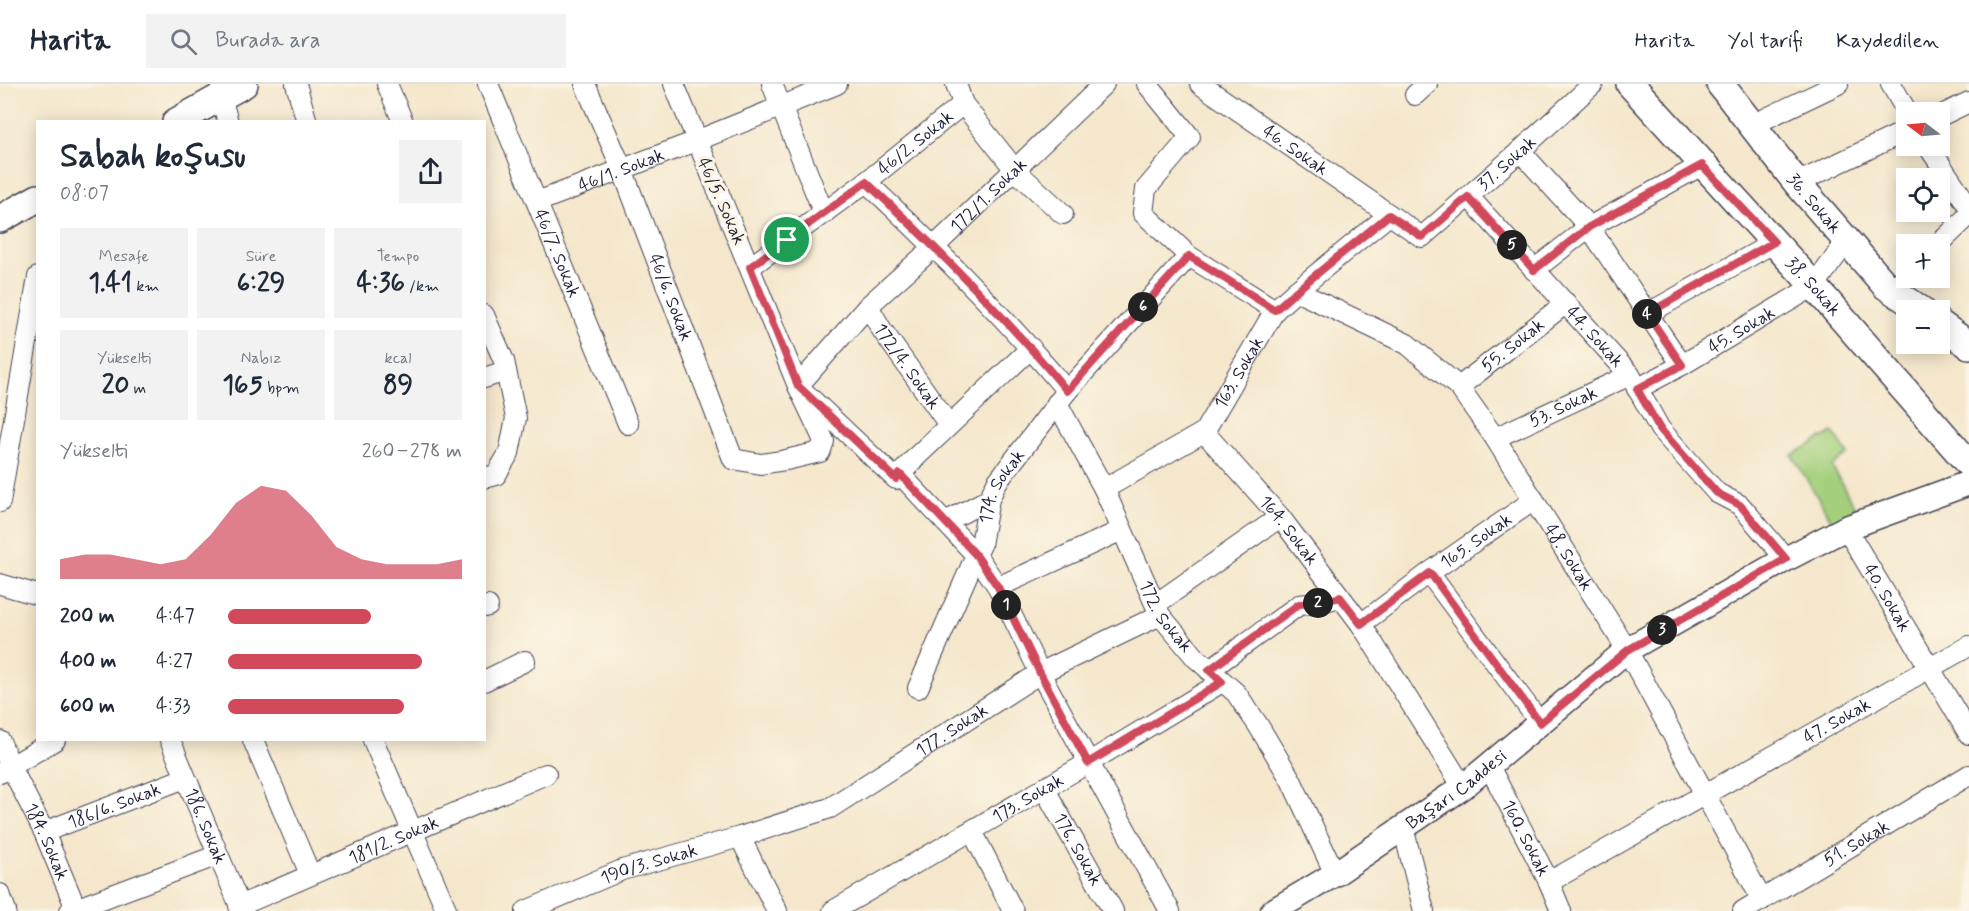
<!DOCTYPE html>
<html lang="tr">
<meta charset="utf-8">
<style>
body{margin:0;font-family:Mynerve,sans-serif;background:#f2f2f3;color:#1f2937;height:100vh;display:flex;flex-direction:column;font-size:22px;white-space:nowrap}
*{box-sizing:border-box;margin:0}
p{font-size:20px;color:#747a83}
.icon{flex:none;width:33px;height:33px;fill:none;stroke:currentColor;stroke-width:2;stroke-linecap:round;stroke-linejoin:round}
.map{position:relative;flex:1;overflow:hidden}
.sheet{position:absolute;left:36px;top:36px;width:450px;height:621px;display:flex;flex-direction:column;background:#fff;border-radius:0px;box-shadow:0 3px 15px #0003}
.sheet>*{flex:none}
.needle{width:39px;rotate:286deg}
.tools{position:absolute;left:1896px;top:18px;display:grid;gap:12px}
.tools a{display:grid;place-items:center;width:54px;height:54px;border-radius:0px;background:#fff;box-shadow:0 3px 15px #0003;font-size:30px}
.pin{position:absolute;display:grid;place-items:center;width:51px;height:51px;color:#fff;margin:-26px;border:3px solid #fff;border-radius:50%;box-shadow:0 2px 6px #0007}
.km{position:absolute;width:30px;height:30px;margin:-15px;border-radius:50%;background:#222;color:#fff;font-size:16px;line-height:30px;text-align:center}
.round{display:grid;place-items:center;flex:none;width:63px;height:63px;border-radius:0px;background:#f2f2f3}
.head{display:flex;align-items:center;justify-content:space-between;height:102px;padding:0 24px}
h1{font-size:33px;font-weight:800;line-height:45px}
.metrics{display:grid;grid-template-columns:repeat(3,1fr);gap:9px;height:102px;padding:6px 24px}
.metrics div{display:grid;align-content:center;border-radius:0px;background:#f2f2f3;text-align:center}
.metrics b{font-size:26px;font-weight:800}
.metrics small{font-size:16px;font-weight:400}
.metrics p{font-size:16px}
.chart{height:168px;padding:12px 24px}
.chart p{display:flex;justify-content:space-between}
.chart svg{width:100%;height:108px;margin-top:6px;fill:#d1495b;opacity:.7}
ul{padding:0 24px;list-style:none;font-size:20px}
li{display:grid;grid-template-columns:96px 72px 1fr;align-items:center;height:45px}
li i{height:15px;border-radius:8px;background:#d1495b}
header{display:flex;align-items:center;gap:36px;box-sizing:border-box;height:84px;padding:0 30px;background:#fff;border-bottom:2px solid #e0e1e3}
header strong{font-size:28px}
nav{display:flex;gap:33px;margin-inline-start:auto;font-size:21px}
.search{width:420px;height:54px;background:#f2f2f3;display:flex;align-items:center;gap:15px;box-sizing:border-box;padding:0 21px;border-radius:0px;color:#747a83;font-size:22px}
.map>svg:first-child{display:block}
.park{fill:#a4d07d;stroke:#63795c;stroke-width:1.5}
.lines{fill:none;stroke-linecap:round;stroke-linejoin:round}
.minor-casing{stroke:#424051;stroke-width:22}
.tertiary-casing{stroke:#424051;stroke-width:27}
.secondary-casing{stroke:#424051;stroke-width:30}
.minor{stroke:#fff;stroke-width:20}
.tertiary{stroke:#fff;stroke-width:24}
.secondary{stroke:#fff;stroke-width:27}
.route-casing{stroke:#fff;stroke-width:12}
.route{stroke:#d1495b;stroke-width:8}
.labels{text-anchor:middle;stroke-width:6;stroke-linejoin:round;paint-order:stroke}
.street-label{font-size:18px;fill:#22223b;stroke:#fcf5e5}
</style>
<header>
<strong>Harita</strong>
<div class="search"><svg class="icon" aria-label="search" viewBox="0 0 24 24"><circle cx="10" cy="10" r="6"/><path d="M15 15l6 6"/></svg>Burada ara</div>
<nav><a>Harita</a><a>Yol tarifi</a><a>Kaydedilen</a></nav>
</header>
<div class="map">
<svg width="1969" height="827" viewBox="0 0 1969 827">
<rect width="100%" height="100%" fill="#fcf5e5"/>
<filter id="ink" filterUnits="userSpaceOnUse"><feTurbulence type="fractalNoise" baseFrequency=".0167" numOctaves="2"/><feDisplacementMap in="SourceGraphic" scale="12" xChannelSelector="R" yChannelSelector="G"/><feConvolveMatrix kernelMatrix="1 2 1 2 8 2 1 2 1" color-interpolation-filters="sRGB"/></filter>
<filter id="wash" filterUnits="userSpaceOnUse"><feTurbulence type="fractalNoise" baseFrequency=".008" numOctaves="4" result="noise"/><feDisplacementMap in="SourceGraphic" scale="24" xChannelSelector="R" yChannelSelector="G"/><feGaussianBlur stdDeviation="1.35" result="paint"/><feColorMatrix in="noise" values="0 0 0 0 0 0 0 0 0 0 0 0 0 0 0 0 0 1.4 0 .05"/><feComposite in="paint" operator="in"/></filter>
<g filter="url(#wash)">
<rect width="100%" height="100%" fill="#f4e7cc"/>
<path class="park" d="M1833,348l15,22 -16,12 26,47 -22,15 -44,-73z"/>
</g>
<g filter="url(#ink)">
<g class="lines">
<g class="minor-casing">
<g id="minor">
<path d="M296,0l11,38"/>
<path d="M387,0l16,38"/>
<path id="s1" d="M488,0l140,340"/>
<path id="s2" d="M585,0l37,85 111,290 28,5 25,-4 34,-8 4,-11 -26,-55 -124,-302"/>
<path d="M772,0l52,130"/>
<path d="M956,0l7,20 53,67 47,43"/>
<path d="M1147,0l43,53 -44,52 -3,24 46,43 86,54"/>
<path id="s3" d="M1200,0l222,153 98,-86 73,-67"/>
<path d="M1891,0l16,28"/>
<path d="M1415,11l12,-11"/>
<path d="M221,13l7,25"/>
<path d="M1940,32l29,-14"/>
<path d="M1752,41l86,-41"/>
<path d="M1928,62l41,61"/>
<path d="M1520,67l69,76 93,138"/>
<path d="M866,98c71,66 139,135 201,209"/>
<path d="M1797,99l109,-52"/>
<path id="s4" d="M1469,113l161,178 30,54 57,64 23,12 46,54"/>
<path id="s5" d="M537,118l159,-61 141,-57"/>
<path d="M1939,160l30,-29"/>
<path id="s6" d="M750,183l116,-85 97,-78"/>
<path d="M1534,186l55,-43 113,-62"/>
<path d="M1892,206l14,-14"/>
<path id="s7" d="M1296,207l111,53 52,43 36,51 132,212 135,250"/>
<path id="s8" d="M868,222l14,24 67,95"/>
<path d="M1647,230l128,-72"/>
<path d="M484,231l20,46 12,57 -7,35 -13,22 -12,3"/>
<path d="M484,294l22,-7"/>
<path id="s9" d="M798,302l70,-80 67,-60 169,-162"/>
<path id="s10" d="M1459,303l107,-84"/>
<path id="s11" d="M1637,305l45,-24 132,-79 33,-45"/>
<path d="M806,310l90,85 21,-23 114,-108"/>
<path id="s12" d="M1057,319l47,86 56,126 36,43 40,35 22,32 33,55 44,94"/>
<path id="s13" d="M1204,348l76,85 81,107 102,163"/>
<path id="s14" d="M1495,354l135,-63"/>
<path d="M900,390l76,81 -58,133"/>
<path id="s15" d="M1104,405l100,-57 71,-122 21,-19 93,-76"/>
<path d="M0,418l38,-225"/>
<path d="M945,438l44,-23"/>
<path id="s16" d="M1846,444l123,206"/>
<path d="M1429,489l111,150"/>
<path d="M0,500l38,11"/>
<path d="M998,503l124,-57"/>
<path d="M1156,520l124,-87"/>
<path d="M484,523l4,-1"/>
<path id="s17" d="M1361,540l68,-51 105,-73"/>
<path d="M1209,586l90,-65 20,-2 21,-6"/>
<path d="M484,597l41,-20"/>
<path id="s18" d="M170,656l72,171"/>
<path d="M253,656l57,134"/>
<path d="M373,656l74,171"/>
<path id="s19" d="M0,657l11,26 33,65 33,79"/>
<path id="s20" d="M1489,682l60,116 12,29"/>
<path d="M0,689l55,-33"/>
<path id="s21" d="M1044,704l69,123"/>
<path d="M1403,743l21,84"/>
<path d="M972,747l41,80"/>
<path id="s22" d="M44,748l141,-54"/>
<path d="M740,753l37,74"/>
<path id="s23" d="M1549,798l420,-236"/>
<path d="M0,810l6,17"/>
<path id="s24" d="M239,822l307,-132"/>
<path d="M70,827l148,-56"/>
<path id="s25" d="M526,827l96,-41 118,-33 90,-29 210,-135 120,-58"/>
<path id="s26" d="M833,827l255,-148 134,-81"/>
<path id="s27" d="M1170,827l-130,-238 -42,-86 -22,-32 5,-10 8,-46 8,-17 70,-91 122,-135"/>
<path id="s28" d="M1743,827l226,-136"/>
</g>
</g>
<g class="tertiary-casing">
<g id="tertiary">
<path id="s29" d="M1273,827l62,-37 128,-87 164,-137 159,-91 60,-31 123,-45"/>
</g>
</g>
<g class="secondary-casing">
<g id="secondary">
<path id="s30" d="M1630,0l184,202 155,178"/>
<path id="s31" d="M1720,0l77,99 82,95 7,8 35,24"/>
<path d="M176,38l68,-38"/>
<path d="M0,135l38,-21"/>
<path d="M1940,240l29,21"/>
</g>
</g>
<use href="#minor" class="minor"/>
<use href="#tertiary" class="tertiary"/>
<use href="#secondary" class="secondary"/>
</g>
</g>
<g class="lines" filter="url(#ink)">
<g class="route-casing">
<path id="route" d="M1702,81l72,77 -127,72 35,51 -45,24 23,40 57,64 23,12 46,54 -158,91 -88,73 -110,-150 -69,51 -21,-27 -21,6 -20,1 -90,66 13,12 -134,81 -48,-90 -42,-86 -22,-32 -76,-81 -4,5 -98,-93 -48,-119 116,-85c71,66 139,134 201,209l122,-135 86,54 21,-19 93,-76 33,22 46,-40 66,73 55,-43z"/>
</g>
<use href="#route" class="route"/>
</g>
<g class="labels">
<g class="street-label">
<text dy="6" stroke="none"><textPath href="#s6" startOffset="207">46/2. Sokak</textPath></text>
<text dy="6" stroke="none"><textPath href="#s3" startOffset="116">46. Sokak</textPath></text>
<text dy="6" stroke="none"><textPath href="#s3" startOffset="382">37. Sokak</textPath></text>
<text dy="6" stroke="none"><textPath href="#s5" startOffset="90">46/1. Sokak</textPath></text>
<text dy="6" stroke="none"><textPath href="#s9" startOffset="270">172/1. Sokak</textPath></text>
<text transform="translate(722 117) rotate(66)" y="6">46/5. Sokak</text>
<text dy="6" stroke="none"><textPath href="#s31" startOffset="152">36. Sokak</textPath></text>
<text dy="6" stroke="none"><textPath href="#s1" startOffset="183">46/7. Sokak</textPath></text>
<text dy="6" stroke="none"><textPath href="#s30" startOffset="273">38. Sokak</textPath></text>
<text dy="6" stroke="none"><textPath href="#s2" startOffset="230">46/6. Sokak</textPath></text>
<text dy="6" stroke="none"><textPath href="#s11" startOffset="120">45. Sokak</textPath></text>
<text dy="6" stroke="none"><textPath href="#s4" startOffset="188">44. Sokak</textPath></text>
<text dy="6" stroke="none"><textPath href="#s10" startOffset="68">55. Sokak</textPath></text>
<text dy="6" stroke="none"><textPath href="#s8" startOffset="72">172/4. Sokak</textPath></text>
<text dy="6" stroke="none"><textPath href="#s15" startOffset="184">163. Sokak</textPath></text>
<text dy="6" stroke="none"><textPath href="#s14" startOffset="75">53. Sokak</textPath></text>
<text dy="6" stroke="none"><textPath href="#s27" startOffset="480">174. Sokak</textPath></text>
<text dy="6" stroke="none"><textPath href="#s13" startOffset="130">164. Sokak</textPath></text>
<text dy="6" stroke="none"><textPath href="#s17" startOffset="142">165. Sokak</textPath></text>
<text dy="6" stroke="none"><textPath href="#s7" startOffset="393">48. Sokak</textPath></text>
<text dy="6" stroke="none"><textPath href="#s16" startOffset="81">40. Sokak</textPath></text>
<text dy="6" stroke="none"><textPath href="#s12" startOffset="240">172. Sokak</textPath></text>
<text dy="6" stroke="none"><textPath href="#s23" startOffset="330">47. Sokak</textPath></text>
<text dy="6" stroke="none"><textPath href="#s25" startOffset="466">177. Sokak</textPath></text>
<text dy="6" stroke="none"><textPath href="#s29" startOffset="220">Başarı Caddesi</textPath></text>
<text dy="6" stroke="none"><textPath href="#s26" startOffset="225">173. Sokak</textPath></text>
<text dy="6" stroke="none"><textPath href="#s22" startOffset="75">186/6. Sokak</textPath></text>
<text dy="6" stroke="none"><textPath href="#s18" startOffset="93">186. Sokak</textPath></text>
<text dy="6" stroke="none"><textPath href="#s20" startOffset="81">160. Sokak</textPath></text>
<text dy="6" stroke="none"><textPath href="#s24" startOffset="168">181/2. Sokak</textPath></text>
<text dy="6" stroke="none"><textPath href="#s19" startOffset="111">184. Sokak</textPath></text>
<text dy="6" stroke="none"><textPath href="#s28" startOffset="132">51. Sokak</textPath></text>
<text dy="6" stroke="none"><textPath href="#s21" startOffset="70">176. Sokak</textPath></text>
<text dy="6" stroke="none"><textPath href="#s25" startOffset="132">190/3. Sokak</textPath></text>
</g>
</g>
</svg>
<div class="tools">
<a><svg class="needle" viewBox="-14 -14 28 28"><path d="M0-13l5 13h-10z" fill="#e53935"/><path d="M0 13l5-13h-10z" fill="#747a83"/></svg></a>
<a><svg class="icon" aria-label="locate" viewBox="0 0 24 24"><circle cx="12" cy="12" r="6"/><path d="M12 2v4M12 18v4M2 12h4M18 12h4"/></svg></a>
<a>+</a>
<a>−</a>
</div>
<div class="pin" style="left:787px;top:156px;background:#1e9e55"><svg class="icon" aria-label="arrive" viewBox="0 0 24 24"><path d="M6 21V4h12l-3 4 3 4H6"/></svg></div>
<b class="km" style="left:1006px;top:521px">1</b>
<b class="km" style="left:1318px;top:519px">2</b>
<b class="km" style="left:1662px;top:546px">3</b>
<b class="km" style="left:1647px;top:230px">4</b>
<b class="km" style="left:1512px;top:161px">5</b>
<b class="km" style="left:1143px;top:223px">6</b>
<section class="sheet">
<div class="head"><div><h1>Sabah koşusu</h1><p>08:07</p></div><a class="round"><svg class="icon" aria-label="share" viewBox="0 0 24 24"><path d="M12 15V3M7 8l5-5 5 5M5 13v7h14v-7"/></svg></a></div>
<div class="metrics">
<div><p>Mesafe</p><b>1.41<small> km</small></b></div>
<div><p>Süre</p><b>6:29</b></div>
<div><p>Tempo</p><b>4:36<small> /km</small></b></div>
</div>
<div class="metrics">
<div><p>Yükselti</p><b>20<small> m</small></b></div>
<div><p>Nabız</p><b>165<small> bpm</small></b></div>
<div><p>kcal</p><b>89</b></div>
</div>
<div class="chart"><p><span>Yükselti</span>260–278 m</p>
<svg viewBox="0 0 160 44" preserveAspectRatio="none"><path d="M0 44V36L10 34L20 34L30 36L40 38L50 36L60 26L70 13L80 6L90 8L100 18L110 31L120 36L130 38L140 38L150 38L160 36V44z"/></svg>
</div>
<ul>
<li><b>200 m</b>4:47<i style="width:61%"></i></li>
<li><b>400 m</b>4:27<i style="width:83%"></i></li>
<li><b>600 m</b>4:33<i style="width:75%"></i></li>
</ul>
</section>
</div>
